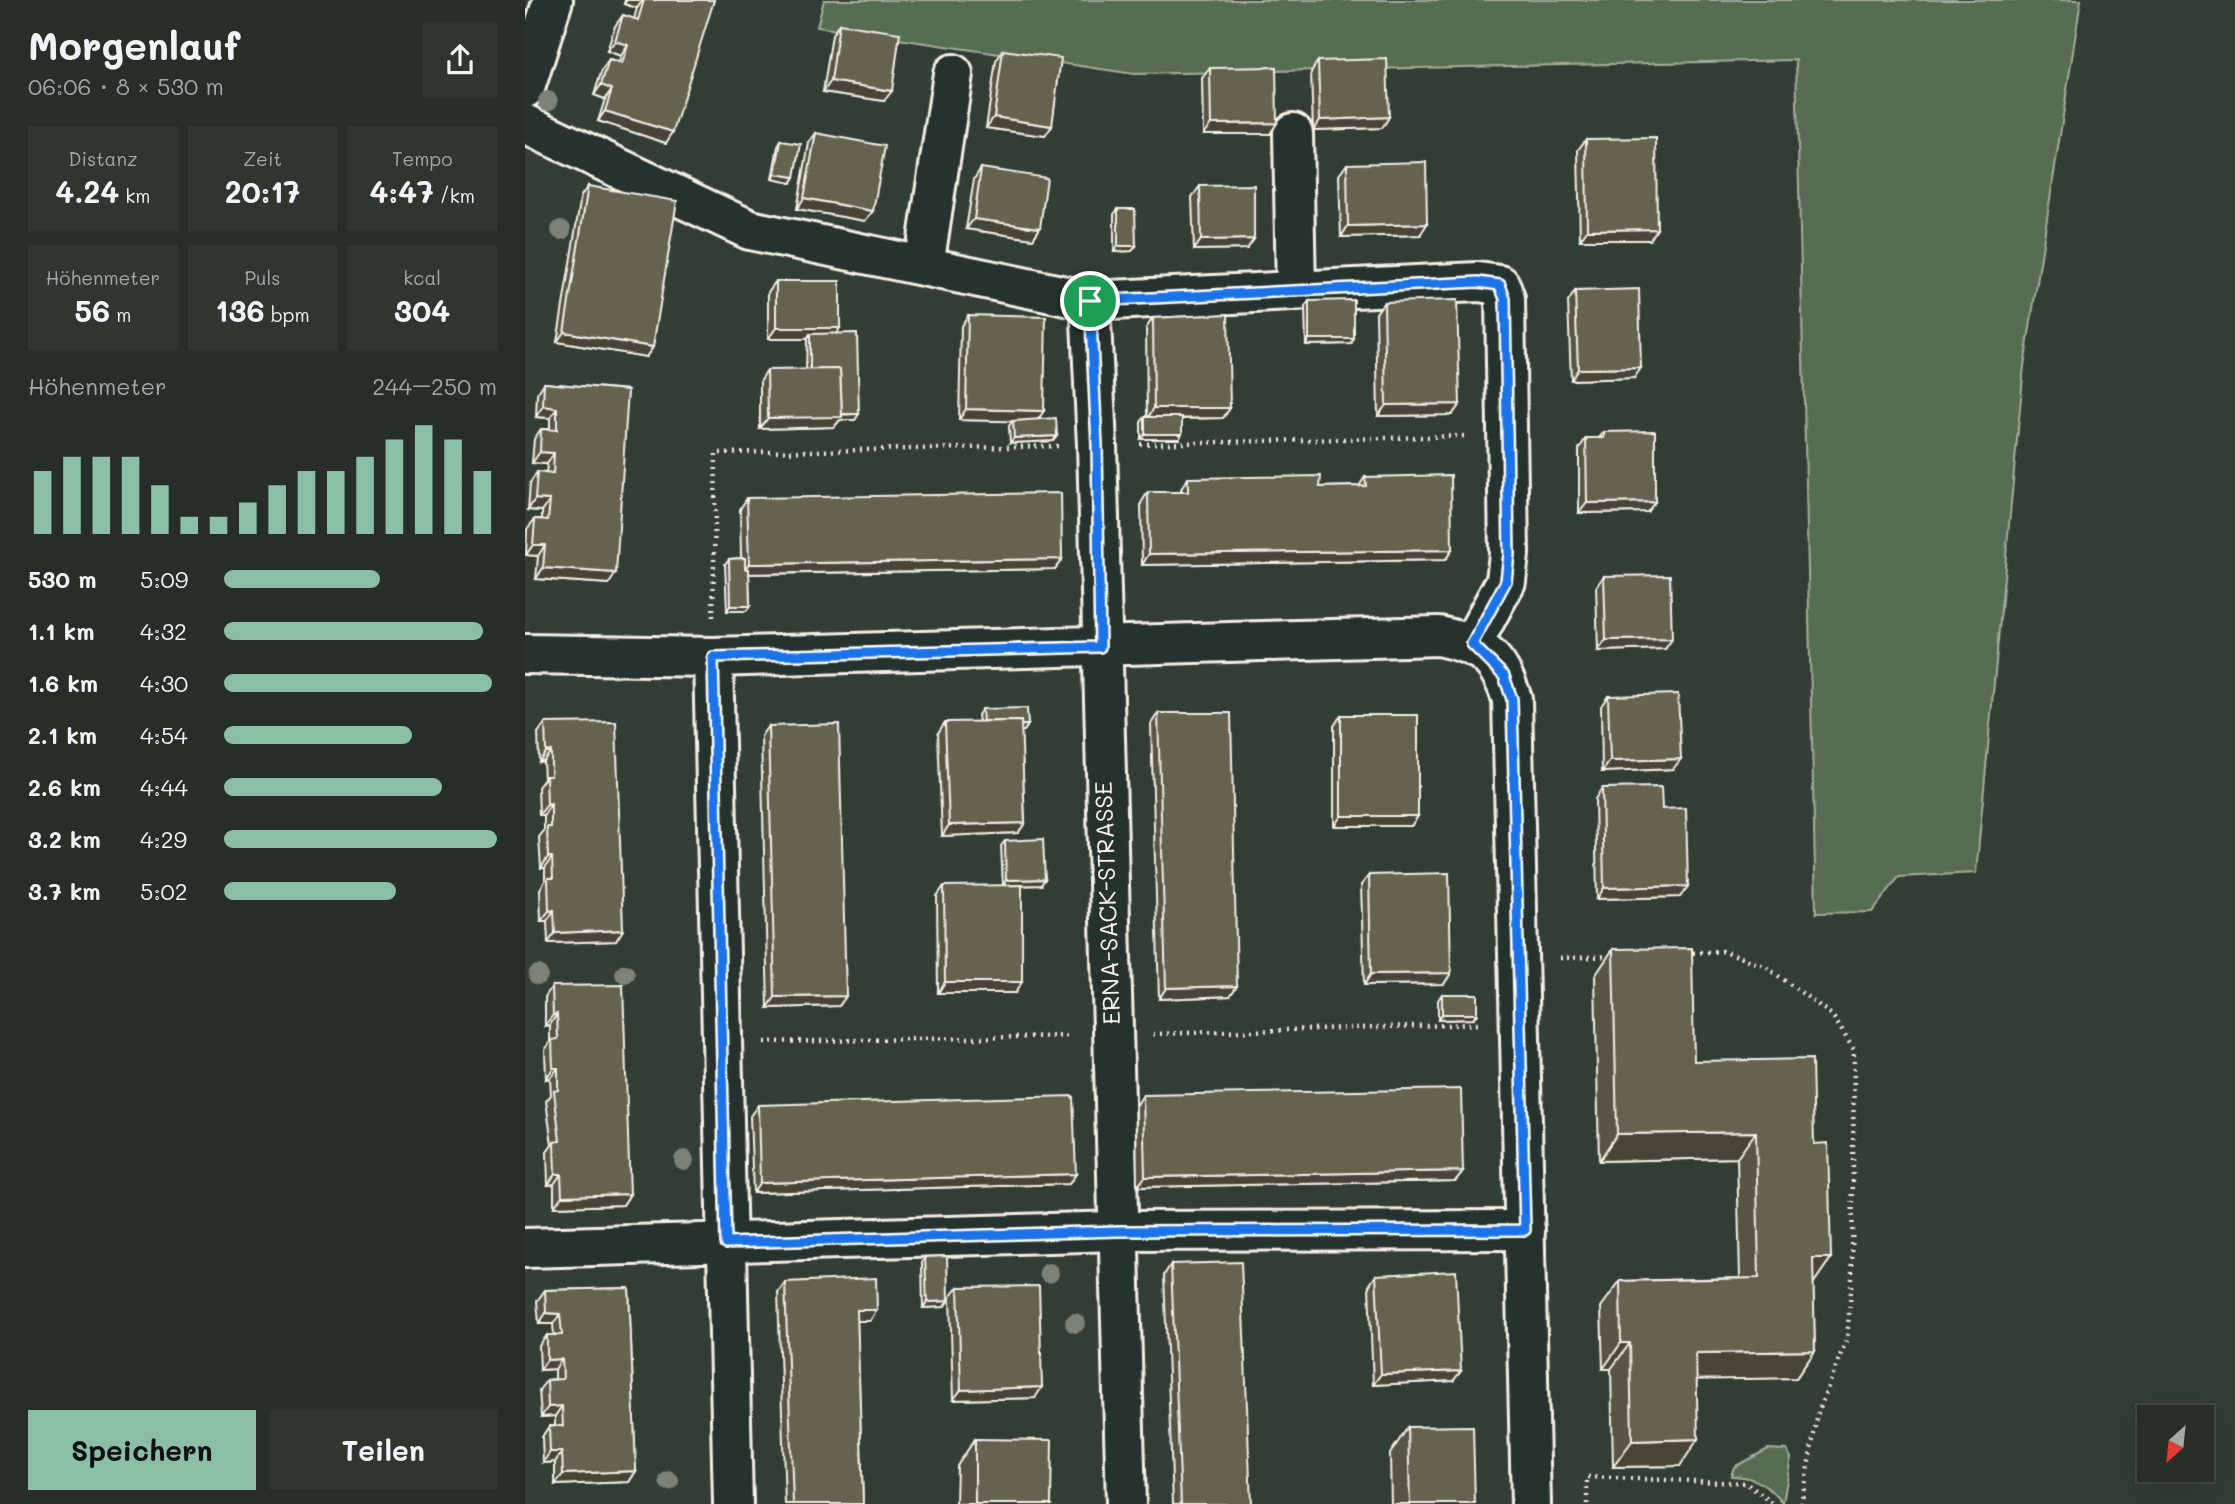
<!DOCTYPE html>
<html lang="de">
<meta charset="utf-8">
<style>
body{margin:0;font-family:Mali,sans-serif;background:#2e362f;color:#f1f3f6;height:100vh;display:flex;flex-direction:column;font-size:26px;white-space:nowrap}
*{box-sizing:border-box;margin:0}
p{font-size:23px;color:#a4a8a7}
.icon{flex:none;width:38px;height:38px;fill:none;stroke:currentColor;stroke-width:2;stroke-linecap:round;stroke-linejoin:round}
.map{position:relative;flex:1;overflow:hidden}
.sheet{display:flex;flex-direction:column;background:#262e27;width:525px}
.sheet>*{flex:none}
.needle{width:46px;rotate:207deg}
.buttons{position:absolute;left:1612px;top:1405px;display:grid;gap:14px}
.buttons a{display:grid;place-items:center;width:77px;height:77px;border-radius:0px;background:#262e27;box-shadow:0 7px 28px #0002,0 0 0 2px #424a44;font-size:35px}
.pin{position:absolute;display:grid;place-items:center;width:60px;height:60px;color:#fff;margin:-30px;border:4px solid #fff;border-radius:50%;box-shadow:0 2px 7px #0007}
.round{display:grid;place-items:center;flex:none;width:74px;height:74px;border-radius:0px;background:#2e362f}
.summary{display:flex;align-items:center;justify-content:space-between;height:119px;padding:0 28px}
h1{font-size:38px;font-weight:800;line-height:52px}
.metrics{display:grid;grid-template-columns:repeat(3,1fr);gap:10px;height:119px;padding:7px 28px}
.metrics div{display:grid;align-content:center;border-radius:0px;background:#2e362f;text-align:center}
.metrics b{font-size:30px;font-weight:800}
.metrics small{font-size:19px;font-weight:400}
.metrics p{font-size:19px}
.chart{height:196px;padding:14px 28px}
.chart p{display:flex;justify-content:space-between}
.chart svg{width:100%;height:126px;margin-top:7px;stroke:#8abfa5;stroke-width:6}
.cta{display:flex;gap:14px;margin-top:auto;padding:14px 28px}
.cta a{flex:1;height:80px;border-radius:0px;background:#8abfa5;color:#111;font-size:28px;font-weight:800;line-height:80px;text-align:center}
.cta a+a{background:#2e362f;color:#f1f3f6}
ul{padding:0 28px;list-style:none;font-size:23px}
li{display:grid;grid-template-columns:112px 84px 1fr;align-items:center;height:52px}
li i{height:18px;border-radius:9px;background:#8abfa5}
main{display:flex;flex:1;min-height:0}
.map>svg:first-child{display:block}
.green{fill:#566d52;stroke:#a5af9d;stroke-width:2}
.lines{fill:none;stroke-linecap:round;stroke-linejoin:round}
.street-casing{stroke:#f4f1e8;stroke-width:44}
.path{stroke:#f4f1e8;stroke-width:4.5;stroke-dasharray:2 5;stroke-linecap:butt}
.street{stroke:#26332d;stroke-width:38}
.tree{fill:#7a8376}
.wall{fill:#565544;stroke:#f4f1e8;stroke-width:2}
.shaded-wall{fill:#464537;stroke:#f4f1e8;stroke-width:2}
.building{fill:#64634f;stroke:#f4f1e8;stroke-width:2}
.route-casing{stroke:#fff;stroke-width:14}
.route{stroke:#1a73e8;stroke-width:9}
.labels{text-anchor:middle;stroke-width:7;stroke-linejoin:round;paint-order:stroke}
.street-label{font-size:24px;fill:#f4f1e8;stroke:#26332d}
</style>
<main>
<section class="sheet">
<div class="summary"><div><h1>Morgenlauf</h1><p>06:06 · 8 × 530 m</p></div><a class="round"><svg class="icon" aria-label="share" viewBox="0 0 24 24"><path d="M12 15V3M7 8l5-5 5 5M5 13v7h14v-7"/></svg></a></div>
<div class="metrics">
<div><p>Distanz</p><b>4.24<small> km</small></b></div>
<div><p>Zeit</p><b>20:17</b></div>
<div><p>Tempo</p><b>4:47<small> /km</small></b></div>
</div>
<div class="metrics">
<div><p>Höhenmeter</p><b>56<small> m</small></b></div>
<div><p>Puls</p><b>136<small> bpm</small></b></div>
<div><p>kcal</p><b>304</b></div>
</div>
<div class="chart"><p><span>Höhenmeter</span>244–250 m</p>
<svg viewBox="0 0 160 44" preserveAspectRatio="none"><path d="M5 44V22M15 44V17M25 44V17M35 44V17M45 44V27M55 44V38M65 44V38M75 44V33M85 44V27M95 44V22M105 44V22M115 44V17M125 44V11M135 44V6M145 44V11M155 44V22"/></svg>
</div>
<ul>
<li><b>530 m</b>5:09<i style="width:57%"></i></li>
<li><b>1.1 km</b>4:32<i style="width:95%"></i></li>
<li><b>1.6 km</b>4:30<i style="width:98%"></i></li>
<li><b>2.1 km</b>4:54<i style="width:69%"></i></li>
<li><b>2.6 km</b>4:44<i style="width:80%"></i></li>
<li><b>3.2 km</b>4:29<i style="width:100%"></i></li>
<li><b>3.7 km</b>5:02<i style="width:63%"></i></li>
</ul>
<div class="cta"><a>Speichern</a><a>Teilen</a></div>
</section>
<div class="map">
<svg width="1710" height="1504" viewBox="0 0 1710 1504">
<rect width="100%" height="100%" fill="#323d34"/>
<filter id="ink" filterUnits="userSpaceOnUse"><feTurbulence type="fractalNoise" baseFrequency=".0143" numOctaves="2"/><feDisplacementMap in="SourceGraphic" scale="14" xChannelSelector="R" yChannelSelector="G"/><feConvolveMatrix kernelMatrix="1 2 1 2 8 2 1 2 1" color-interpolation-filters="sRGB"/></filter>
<g filter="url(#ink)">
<g class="green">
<path d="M299,0h1257l-57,366 -48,507 -77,4 -27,35 -56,1 -20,-853 -662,14 -317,-47z"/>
<path d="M1243,1449l19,1 4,8 -8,45c-16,-18 -27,-27 -52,-27l3,-9z"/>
</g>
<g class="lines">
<g class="street-casing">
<g id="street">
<path d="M0,88l28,-88"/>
<path d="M0,124l225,106 340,71 388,-19 22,3 5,14 4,255 -3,27 -34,63"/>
<path d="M768,133l3,158"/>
<path d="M399,266l29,-192"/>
<path d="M565,301l7,144 29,1059"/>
<path d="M0,654l188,3 726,-21c44,10 58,19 73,63l19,805"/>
<path d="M188,657l20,847"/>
<path d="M0,1248l593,-17 407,-1"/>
</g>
</g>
<g class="path">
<path d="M615,444l327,-8"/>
<path d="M188,617l3,-164 342,-7"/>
<path d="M1161,953l39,-2 41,16 66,48 22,35 -2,228 -5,60 -29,75 -17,91"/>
<path d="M1035,958l54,-2"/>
<path d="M628,1034l327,-10"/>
<path d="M239,1042l307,-6"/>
<path d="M1062,1504v-27l159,6 28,21"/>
</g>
<use href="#street" class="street"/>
</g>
<g class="tree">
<circle cx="23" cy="101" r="10"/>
<circle cx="36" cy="230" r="10"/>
<circle cx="100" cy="974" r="10"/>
<circle cx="13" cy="975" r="10"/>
<circle cx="159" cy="1160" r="10"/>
<circle cx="524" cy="1273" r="10"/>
<circle cx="550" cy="1323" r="10"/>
<circle cx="144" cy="1481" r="10"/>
</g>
<g class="wall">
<path d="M100,0h89l-48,143 -68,-22 7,-22 -11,-4 8,-25 7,-10 10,2 2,-6 -14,-5 8,-25 8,-11 11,4 3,-11 -13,-4z"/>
<path d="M314,24l45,77 -61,-9 9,-57z"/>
<path d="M478,50l49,76 -7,10 -59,-8 10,-67z"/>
<path d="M793,61l71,56 -7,11 -69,2 -2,-58z"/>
<path d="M685,68l67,55 -7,11h-67l-1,-56z"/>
<path d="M291,133l57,78 -8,10 -68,-12 12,-66z"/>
<path d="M1061,139l64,101h-70l-2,-90z"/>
<path d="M256,141l14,36 -4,6 -19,-4 6,-33z"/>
<path d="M822,164l73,71 -79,2 -2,-62z"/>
<path d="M456,168l59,60 -7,11 -67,-10 8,-50z"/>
<path d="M63,186l65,161 -7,10 -89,-15 24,-146z"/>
<path d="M675,186l54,53 -7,10 -53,1 -2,-53z"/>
<path d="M593,209l18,37 -4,5 -18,1v-38z"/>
<path d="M251,281l61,52 18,87h-15l-6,7 -74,2v-48l7,-11h39l1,-31h-39v-47z"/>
<path d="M1050,291l59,87 -63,2 -3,-78z"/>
<path d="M784,301l42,43 -45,1 -1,-38z"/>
<path d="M859,302l76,102 -8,11 -74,1 -2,-103z"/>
<path d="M443,315l70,104 19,17 -4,5 -43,2 -1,-17 3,-5 -53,-1 2,-94z"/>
<path d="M628,318l77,90 -7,10 -41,1 -3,20h-38v-17l4,-5h2l-1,-89z"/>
<path d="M19,383l84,7 -19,194 -73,-5 2,-23 -12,-1 1,-26 8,-10h7v-8l-14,-1 2,-27 7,-11 9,1 1,-9 -15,-1 2,-24 7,-10h9v-11l-14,-1 1,-23z"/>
<path d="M1079,432l43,80 -68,1v-64l7,-11h13z"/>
<path d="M840,477l87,73 -7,10 -303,5 -1,-62 7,-11h33v-3l7,-11 132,9 39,-1z"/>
<path d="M222,498l315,61 -7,10 -306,5 1,32 -4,5h-19l-2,-47 4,-5 12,-1 -1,-49z"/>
<path d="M1079,576l68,63 -7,10 -67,2 -2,-64z"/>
<path d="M1083,696l65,73 -71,3 -1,-66z"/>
<path d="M457,709l46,16 -4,6h-3l4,92 -7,10 -76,3 -4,-103 7,-11h34l-1,-7z"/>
<path d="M633,713l72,283 -71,3 -8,-275z"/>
<path d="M816,715l77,101 -7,10h-77v-100z"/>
<path d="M20,723l71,218 -68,2 -1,-22h-6l-1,-32 5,-8v-13h-4l-2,-31 5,-6v-16h-5l-1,-28 6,-8 -1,-18 -4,1 -1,-29z"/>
<path d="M243,726l78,270 -7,10 -71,2 -7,-272z"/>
<path d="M1077,788l60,21 26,77 -8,11 -83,2 -2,-100z"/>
<path d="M480,841l36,44 -37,1 11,107h-77l-1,-97 7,-10h59l-2,-40z"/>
<path d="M844,875l82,98 -7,11 -80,1 -3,-100z"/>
<path d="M1088,949l81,112 120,83 17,114 -18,25 2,68 -19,27 -99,1 -17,87 -67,1 -2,-98h-8l-2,-62 19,-26 120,-3 -3,-120 -138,3 -4,-185z"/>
<path d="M27,986l78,208 -7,11 -69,2v-23l-6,1 -1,-33 5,-7 -6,-44 5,-6 -1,-17 -4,1 -1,-29 5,-8v-17l-5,1v-29z"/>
<path d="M917,994l31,25 -35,1v-20z"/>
<path d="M618,1095l320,76 -8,10 -318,6 -1,-81z"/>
<path d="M233,1105l318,69 -7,10 -316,9 -3,-77z"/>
<path d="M400,1257l23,44 -4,6 -21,1 -1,-46z"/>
<path d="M646,1264l80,240h-78l-9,-229z"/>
<path d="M851,1275l85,96 -8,10 -80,4 -4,-99z"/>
<path d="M260,1282l85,39h-13l6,183h-78l-7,-212z"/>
<path d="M433,1287l77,111 -82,2 -3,-103z"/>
<path d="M104,1288l7,183 -7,11 -74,3v-23l-12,1 -1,-26 7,-11h6v-10l-14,1 -2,-27 8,-10 8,-1v-10l-15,1 -1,-24 8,-11h7l-1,-11h-14l-2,-23 8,-11z"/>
<path d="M883,1427l67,77h-84l-1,-50z"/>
<path d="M450,1439l76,65h-95l1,-38z"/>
</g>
<g class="shaded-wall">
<path d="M102,0h16l-6,8 -13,-4z"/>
<path d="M90,41l13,4 -7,11 -14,-5z"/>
<path d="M306,81l61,10 -8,10 -61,-9z"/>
<path d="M76,85l11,4 -7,10 -11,-4z"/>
<path d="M80,111l68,21 -7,11 -68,-22z"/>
<path d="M469,117l58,9 -7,10 -59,-8z"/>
<path d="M864,117l-7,11 -69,2 7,-10z"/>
<path d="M752,123l-7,11h-67l8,-10z"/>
<path d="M250,174l20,3 -4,6 -19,-4z"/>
<path d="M279,198l69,13 -8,10 -68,-12z"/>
<path d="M449,219l66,9 -7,11 -67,-10z"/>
<path d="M902,224l-7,11 -79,2 7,-11z"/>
<path d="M1132,229l-7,11h-70l7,-10z"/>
<path d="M729,239l-7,10 -53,1 7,-10z"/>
<path d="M593,246h18l-4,5 -18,1z"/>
<path d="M251,328h64l-7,11 -23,-5 -3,5h-39z"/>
<path d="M39,332l89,15 -7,10 -89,-15z"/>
<path d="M784,339h45l-3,5 -45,1z"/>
<path d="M1116,368l-7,10 -63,2 7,-11z"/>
<path d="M935,404l-8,11 -74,1 8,-11z"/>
<path d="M18,406l14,2 -7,10 -14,-1z"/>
<path d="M629,408h76l-7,10 -76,1z"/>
<path d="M441,409l78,2 -8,11 -77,-2z"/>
<path d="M334,414l-4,6h-15l-6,7 -74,2 8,-11z"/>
<path d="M620,434h37l-3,5h-38z"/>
<path d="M532,436l-4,5 -43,2 4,-5z"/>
<path d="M15,452l14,1 -7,11 -15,-1z"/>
<path d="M10,499l15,1 -8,11 -14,-1z"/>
<path d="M1130,502l-8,10 -68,1 8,-10z"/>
<path d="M8,545h12l-7,11 -12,-1z"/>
<path d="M927,550l-7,10 -303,5 7,-11z"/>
<path d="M537,559l-7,10 -314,5 8,-10z"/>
<path d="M18,568l73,5 -7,11 -73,-5z"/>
<path d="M205,606h20l-4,5h-19z"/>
<path d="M1147,639l-7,10 -67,2 8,-11z"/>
<path d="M503,725l-4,6 -44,1 3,-6z"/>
<path d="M26,751l-8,10 -4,1 7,-10z"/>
<path d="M1156,759l-8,10 -71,3 8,-11z"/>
<path d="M26,804l-7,11h-5l8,-10z"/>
<path d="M816,816h77l-7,10h-77z"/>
<path d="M500,823l-7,10 -76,3 7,-11z"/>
<path d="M23,857h4l-7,11h-4z"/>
<path d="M520,879l-4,6 -38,1 3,-6z"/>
<path d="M1163,886l-8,11 -83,2 7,-11z"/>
<path d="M29,910l-7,11h-6l8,-10z"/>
<path d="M98,930l-7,11 -68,2 7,-10z"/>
<path d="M926,973l-7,11 -80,1 7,-11z"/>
<path d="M420,982h77l-7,11h-77z"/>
<path d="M712,986l-7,10 -71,3 7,-11z"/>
<path d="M321,996l-7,10 -71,2 7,-11z"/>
<path d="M32,1014l-7,11 -5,1 8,-11z"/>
<path d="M917,1014h35l-4,5 -35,1z"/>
<path d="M28,1068h5l-8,10 -4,1z"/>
<path d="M1231,1132l-19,26 -138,3 18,-27z"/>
<path d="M938,1171l-8,10 -318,6 8,-10z"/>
<path d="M30,1174h6l-7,10 -6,1z"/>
<path d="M551,1174l-7,10 -316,9 7,-10z"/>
<path d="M105,1194l-7,11 -69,2 8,-11z"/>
<path d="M1288,1258h18l-18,26z"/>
<path d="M423,1301l-4,6 -21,1 4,-6z"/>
<path d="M332,1310h20l-7,11h-21z"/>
<path d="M21,1313l14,1 -7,10h-14z"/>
<path d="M1096,1343h9l-19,26h-8z"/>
<path d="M1290,1351l-19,27 -118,2 18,-27z"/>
<path d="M37,1359l-7,10 -15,1 7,-10z"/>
<path d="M936,1371l-8,10 -80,4 8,-11z"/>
<path d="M517,1387l-7,11 -82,2 8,-10z"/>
<path d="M37,1406l-7,10 -14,1 7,-10z"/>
<path d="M1173,1439l-18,27 -67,1 19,-26z"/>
<path d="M25,1452h12l-7,10 -12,1z"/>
<path d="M111,1471l-7,11 -74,3 8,-11z"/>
</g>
<g class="building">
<path d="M119,0h70l-41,132 -68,-21 7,-22 -11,-4 8,-25 13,4 6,-19 -13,-4 8,-26 15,5z"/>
<path d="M314,24l61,9 -8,58 -61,-10z"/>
<path d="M478,50l58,8 -9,68 -58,-9z"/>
<path d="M862,59l2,58 -69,3 -2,-59z"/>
<path d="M751,67l1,56 -66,1 -1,-56z"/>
<path d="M291,133l69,13 -12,65 -69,-13z"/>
<path d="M1131,138l1,91 -70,1 -1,-91z"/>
<path d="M256,141l20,3 -6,33 -20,-3z"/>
<path d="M901,162l1,62 -79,2 -1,-62z"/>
<path d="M456,168l66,10 -7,50 -66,-9z"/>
<path d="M729,185v54l-53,1 -1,-54z"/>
<path d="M63,186l89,15 -24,146 -89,-15z"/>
<path d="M593,209h17l1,37h-18z"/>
<rect x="251" y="281" width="64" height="47"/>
<path d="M1114,289l2,79 -63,1 -3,-78z"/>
<path d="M829,300v39h-45v-38z"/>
<path d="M932,300l3,104 -74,1 -2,-103z"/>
<path d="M703,314l2,94h-76l-1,-90z"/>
<path d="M443,315l78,2 -2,94 -78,-2z"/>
<path d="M332,333l2,81h-17l-2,-45 -30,1v-36z"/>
<path d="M315,369l2,48 -74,1 -1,-48z"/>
<path d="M19,383l84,7 -12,183 -73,-5 2,-23h-12l2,-26 13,1 2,-20 -15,-1 2,-27 16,2 1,-21 -14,-1 1,-23 16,1v-22l-14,-2z"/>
<rect x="620" y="417" width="37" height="17"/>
<path d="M531,418l1,18 -43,2 -1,-17z"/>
<path d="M1130,431v71l-68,1 -1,-65h18v-6z"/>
<path d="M926,475l1,75 -303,4 -1,-62h40v-14l133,-2 -1,11 46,-1 -1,-9z"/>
<path d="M536,493l1,66 -313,5 -2,-66z"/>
<path d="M220,558v11h4l1,37h-20l-1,-47z"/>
<path d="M1145,575l2,64 -66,1 -2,-64z"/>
<path d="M1153,694l3,65 -71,2 -2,-65z"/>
<path d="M502,708l1,17h-7v-4h-38l-1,-12z"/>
<path d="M633,713h73l6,273 -71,2z"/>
<rect x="816" y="715" width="77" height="101"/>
<path d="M496,721l4,102 -76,2 -4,-103z"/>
<path d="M91,722l7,208 -68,3 -1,-23 -5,1 -1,-33h5l-1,-21h-4l-1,-30h4v-23l-4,1 -1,-29h5v-25l-5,1 -1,-29z"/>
<path d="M314,724l7,272 -71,1 -7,-271z"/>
<path d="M1136,787l1,22 24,-1 2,78 -84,2 -2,-100z"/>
<path d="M518,839l2,40 -39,1 -1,-39z"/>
<path d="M924,873l2,100 -80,1 -2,-99z"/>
<path d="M497,885v97h-77l-1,-96z"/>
<path d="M1167,948l2,113 118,-2 2,85 14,-1 3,115h-18l2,93 -119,2 2,86 -66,2 -2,-98h-9l-1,-62 139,-3 -3,-146 -139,2 -4,-185z"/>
<path d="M98,985l7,209 -68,2 -1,-22h-6l-1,-32 6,-1 -6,-50 4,-1v-22h-5l-1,-28 6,-1 -1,-25 -4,1 -1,-29z"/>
<rect x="917" y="994" width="35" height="20"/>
<path d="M936,1089l2,82 -318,6 -2,-82z"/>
<path d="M548,1096l3,78 -316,9 -2,-78z"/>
<path d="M422,1256l1,45 -21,1 -2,-45z"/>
<path d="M716,1262l10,242h-70l-10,-240z"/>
<path d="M931,1271l5,100 -80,3 -5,-99z"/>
<path d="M351,1278l1,32h-20l6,194h-70l-8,-222z"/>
<path d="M514,1286l3,101 -81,3 -3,-103z"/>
<path d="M104,1288l7,183 -73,3 -1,-22h-12l-1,-26h14l-1,-20 -14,1 -1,-27 16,-1 -1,-20 -15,1v-25h15l-2,-21 -14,-1 -1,-23z"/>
<path d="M948,1426l2,78h-65l-2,-77z"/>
<path d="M450,1439l77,1 -1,64h-76z"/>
</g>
</g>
<g class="lines" filter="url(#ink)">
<g class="route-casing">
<path id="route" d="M953,282l22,3 5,14 4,255 -3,27 -34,63 32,32 8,23 13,531 -407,1 -392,12 -13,-586 387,-10 -3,-202 -7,-144z"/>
</g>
<use href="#route" class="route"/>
</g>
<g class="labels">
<g class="street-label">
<text transform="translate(583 903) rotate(-92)" y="8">ERNA-SACK-STRASSE</text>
</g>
</g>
</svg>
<div class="buttons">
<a><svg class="needle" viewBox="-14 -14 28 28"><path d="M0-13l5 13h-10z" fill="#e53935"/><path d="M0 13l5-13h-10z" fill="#a4a8a7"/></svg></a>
</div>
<div class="pin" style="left:565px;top:301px;background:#1e9e55"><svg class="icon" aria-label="arrive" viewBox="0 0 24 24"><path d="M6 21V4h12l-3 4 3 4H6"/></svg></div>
</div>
</main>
